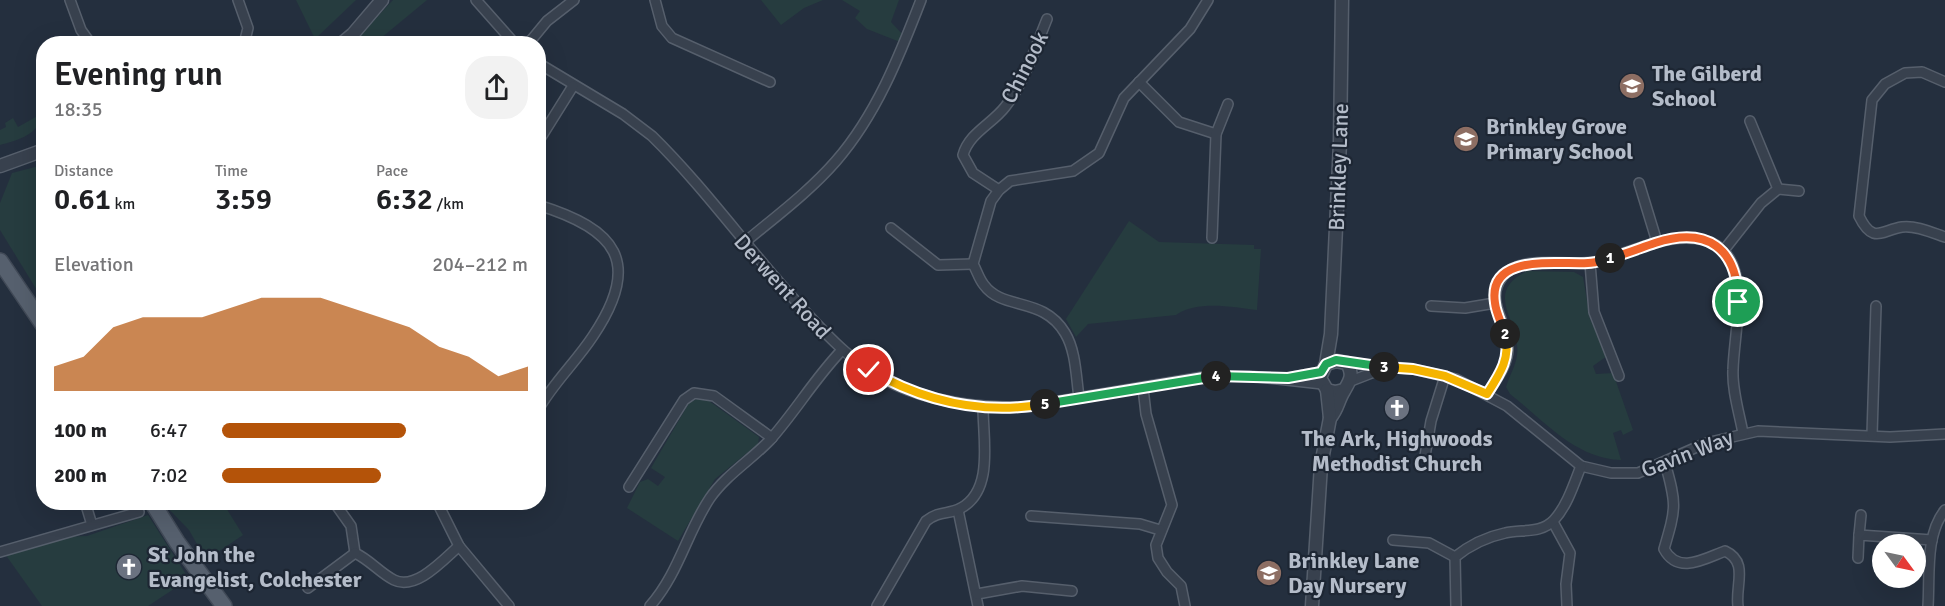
<!DOCTYPE html>
<meta charset="utf-8">
<style>
body{margin:0;font-family:Signika,sans-serif;background:#f2f2f2;color:#202124;height:100vh;display:flex;flex-direction:column;font-size:22px;white-space:nowrap}
*{box-sizing:border-box;margin:0}
p{font-size:20px;color:#757577}
.icon{flex:none;width:33px;height:33px;fill:none;stroke:currentColor;stroke-width:2;stroke-linecap:round;stroke-linejoin:round}
.map{position:relative;flex:1;overflow:hidden}
.sheet{position:absolute;left:36px;top:36px;width:510px;height:474px;display:flex;flex-direction:column;background:#fff;border-radius:24px;box-shadow:0 6px 24px #0002}
.sheet>*{flex:none}
.needle{width:39px;rotate:123deg}
.tools{position:absolute;left:1872px;top:534px;display:grid;gap:12px}
.tools a{display:grid;place-items:center;width:54px;height:54px;border-radius:50%;background:#fff;box-shadow:0 6px 24px #0002;font-size:30px}
.pin{position:absolute;display:grid;place-items:center;width:51px;height:51px;color:#fff;margin:-26px;border:3px solid #fff;border-radius:50%;box-shadow:0 2px 6px #0007}
.km{position:absolute;width:30px;height:30px;margin:-15px;border-radius:50%;background:#222;color:#fff;font-size:16px;line-height:30px;text-align:center}
.round{display:grid;place-items:center;flex:none;width:63px;height:63px;border-radius:24px;background:#f2f2f2}
.overview{display:flex;align-items:center;justify-content:space-between;height:102px;padding:0 18px}
h1{font-size:33px;font-weight:600;line-height:45px}
.figures{display:grid;grid-template-columns:repeat(3,1fr);gap:9px;height:102px;padding:6px 18px}
.figures div{display:grid;align-content:center}
.figures b{font-size:30px;font-weight:600}
.figures small{font-size:16px;font-weight:400}
.figures p{font-size:16px}
.chart{height:168px;padding:12px 18px}
.chart p{display:flex;justify-content:space-between}
.chart svg{width:100%;height:108px;margin-top:6px;fill:#b45309;opacity:.7}
ul{padding:0 18px;list-style:none;font-size:20px}
li{display:grid;grid-template-columns:96px 72px 1fr;align-items:center;height:45px}
li i{height:15px;border-radius:8px;background:#b45309}
.map>svg:first-child{display:block}
.green{fill:#263c3f}
.lines{fill:none;stroke-linecap:round;stroke-linejoin:round}
.minor-casing{stroke:#565f6c;stroke-width:12}
.tertiary-casing{stroke:#565f6c;stroke-width:15}
.primary-casing{stroke:#414a57;stroke-width:18}
.minor{stroke:#38414e;stroke-width:9}
.tertiary{stroke:#38414e;stroke-width:12}
.primary{stroke:#56606e;stroke-width:15}
.split-1-casing{stroke:#fff;stroke-width:12}
.split-2-casing{stroke:#fff;stroke-width:12}
.split-3-casing{stroke:#fff;stroke-width:12}
.split-4-casing{stroke:#fff;stroke-width:12}
.split-5-casing{stroke:#fff;stroke-width:12}
.split-6-casing{stroke:#fff;stroke-width:12}
.split-1{stroke:#f0652b;stroke-width:8}
.split-2{stroke:#f0652b;stroke-width:8}
.split-3{stroke:#f5b400;stroke-width:8}
.split-4{stroke:#22a559;stroke-width:8}
.split-5{stroke:#22a559;stroke-width:8}
.split-6{stroke:#f5b400;stroke-width:8}
.labels{text-anchor:middle;stroke-width:4.5;stroke-linejoin:round;paint-order:stroke}
.street-label{font-size:22px;fill:#b4bcc9;stroke:#1d2633}
.poi-label{font-size:22px;font-weight:bold;fill:#b4bcc9;stroke:#1d2633;text-anchor:start}
</style>
<div class="map">
<svg width="1945" height="606" viewBox="0 0 1945 606">
<rect width="100%" height="100%" fill="#242f3e"/>
<g class="green">
<path d="M296,0h60l-41,39z"/>
<path d="M393,0h34l-52,43h-22z"/>
<path d="M761,0h62l-19,8 -23,17z"/>
<path d="M842,0h57l-8,22 12,13 -3,7 -33,-13 -12,-11 5,-7z"/>
<path d="M41,114l2,4c-9,18 -25,22 -43,27v-15l6,-3 -1,-4 8,-5 5,9z"/>
<path d="M43,165h1l-1,135 -43,-70v-27l12,-30z"/>
<path d="M1129,221l30,21 95,3v4h7l-4,61c-24,-3 -60,-10 -81,5l-88,9 -12,13 -10,-18z"/>
<path d="M1527,271l47,1 9,5 7,42 17,37 -14,10 3,8 17,-1 20,57 -10,5 -2,-5 -8,3 8,27c-47,-2 -76,-39 -111,-66l-4,-7c3,-10 10,-22 11,-32 5,-34 -36,-61 10,-84z"/>
<path d="M697,399l12,2 50,36 -1,7 -43,35 -37,62 -51,-33 13,-26 8,-3 10,7 7,-9 -14,-9 38,-65z"/>
<path d="M163,503h60l20,32 -37,25 -17,-30z"/>
<path d="M148,515l41,64 -41,27h-106l-37,-52 56,-17 26,-1z"/>
</g>
<g class="lines">
<g class="minor-casing">
<g id="minor">
<path d="M70,0l11,30 10,14"/>
<path d="M238,0l10,28 -4,16"/>
<path d="M476,0l39,44"/>
<path d="M655,0l7,26 10,12 98,44"/>
<path d="M528,44l19,-23 27,-21"/>
<path d="M538,63l85,51 29,22c51,50 93,109 141,162 33,37 67,75 115,92 38,14 76,18 116,17l185,-31h40l73,8"/>
<path d="M1139,82l40,40 37,12"/>
<path d="M1945,82l-23,-10 -17,1 -20,11 -13,16 -13,116c14,29 23,14 43,11 14,-2 31,6 43,10"/>
<path d="M1750,121l28,68"/>
<path d="M538,142l35,-56"/>
<path d="M1639,183l18,59"/>
<path d="M999,190l-26,-17 -10,-18c6,-22 29,-31 42,-48 20,-25 30,-59 42,-88"/>
<path d="M538,205c78,24 105,57 55,131 -17,26 -40,47 -55,74"/>
<path d="M891,228l47,37 35,-1"/>
<path d="M1212,238l4,-104 12,-30"/>
<path d="M744,243c31,-26 65,-51 92,-82 40,-46 63,-104 85,-161"/>
<path d="M1724,250l37,-47 17,-14 21,2"/>
<path d="M1590,263l4,49 25,64"/>
<path d="M1431,306l34,2 30,-5"/>
<path d="M1347,363l66,6 43,10 51,27 74,60 30,7h27l68,-30 52,-12 132,6 55,-3"/>
<path d="M1294,377l27,-5"/>
<path d="M1351,381l36,-14"/>
<path d="M1143,388l3,26 26,91 -16,40 2,13 9,14 14,14 4,20"/>
<path d="M1487,394c8,-13 21,-29 21,-45 1,-26 -25,-48 -5,-73 18,-23 69,-8 96,-15 28,-7 58,-23 87,-23 74,0 48,86 47,132 -1,20 6,42 10,63"/>
<path d="M1079,397c-3,-20 -3,-46 -14,-64 -22,-37 -62,-22 -81,-48 -5,-6 -7,-14 -11,-21l18,-63 8,-11 11,-9 63,-10 26,-18 25,-55 66,-69 18,-29"/>
<path d="M1872,435l4,-129"/>
<path d="M1425,456l6,-35 14,-45"/>
<path d="M1665,463c12,42 11,45 -1,86 14,26 40,10 61,2 24,11 10,34 13,55"/>
<path d="M629,487l55,-87 10,-7 20,3 58,42"/>
<path d="M85,502l7,23"/>
<path d="M334,502l17,24 4,27"/>
<path d="M437,502l22,44 50,60"/>
<path d="M958,510l20,96"/>
<path d="M1031,516l109,8 20,6"/>
<path d="M1553,522l17,31 -4,31 1,22"/>
<path d="M1859,535l2,-20"/>
<path d="M1393,540l36,3 26,14"/>
<path d="M0,552l139,-40"/>
<path d="M355,553c15,7 25,20 39,27 22,11 50,-21 65,-34"/>
<path d="M1858,558l1,-23 73,5"/>
<path d="M308,588l47,-35"/>
<path d="M977,594l45,-8 50,5"/>
<path d="M650,606c29,-33 37,-74 60,-108 16,-23 41,-38 60,-58 25,-28 45,-62 72,-90"/>
<path d="M877,606l49,-85c14,-11 23,-6 35,-13 33,-18 22,-68 22,-101"/>
<path d="M1456,606l-1,-49c15,-12 31,-20 50,-24 16,-4 36,1 49,-13 13,-14 20,-36 27,-54"/>
<path d="M1928,606c2,-31 -3,-71 17,-96"/>
</g>
</g>
<g class="tertiary-casing">
<g id="tertiary">
<path d="M1342,0l-2,142 -9,192 -5,30 -6,14 7,12 8,2 9,-2"/>
<path d="M341,44l12,-10 29,-34"/>
<path d="M0,166l44,-16"/>
<path d="M1326,364l10,-3 11,2c7,13 3,17 -3,28 -6,9 -6,18 -14,27"/>
<path d="M1312,606l9,-141 9,-47 -3,-28"/>
</g>
</g>
<g class="primary-casing">
<g id="primary">
<path d="M0,261l44,65"/>
<path d="M152,502l25,40 47,64"/>
</g>
</g>
<use href="#minor" class="minor"/>
<use href="#tertiary" class="tertiary"/>
<use href="#primary" class="primary"/>
</g>
<g class="lines">
<g class="split-1-casing">
<path id="split-1" d="M1610,258c16,-4 30,-10 45,-15 52,-17 83,5 83,59"/>
</g>
<g class="split-2-casing">
<path id="split-2" d="M1505,334c-3,-10 -9,-21 -10,-31 -8,-51 64,-38 93,-40 7,0 15,-3 22,-5"/>
</g>
<g class="split-3-casing">
<path id="split-3" d="M1384,367l29,2 32,7 42,18c13,-20 24,-36 18,-60"/>
</g>
<g class="split-4-casing">
<path id="split-4" d="M1216,376l72,2 33,-6 5,-8 10,-4 48,7"/>
</g>
<g class="split-5-casing">
<path id="split-5" d="M1045,404l171,-28"/>
</g>
<g class="split-6-casing">
<path id="split-6" d="M869,370c54,31 114,45 176,34"/>
</g>
<use href="#split-1" class="split-1"/>
<use href="#split-2" class="split-2"/>
<use href="#split-3" class="split-3"/>
<use href="#split-4" class="split-4"/>
<use href="#split-5" class="split-5"/>
<use href="#split-6" class="split-6"/>
</g>
<defs>
<g id="school-disc" transform="scale(1.35)"><circle r="9.5" fill="#8d6e63" stroke="#1d2633"/><path d="M0-5L7-2L0 1L-7-2ZM-4 1L0 2.5L4 1V4Q0 6-4 4Z" fill="#fff"/></g>
<g id="church-disc" transform="scale(1.35)"><circle r="9.5" fill="#6b7280" stroke="#1d2633"/><path d="M-1.2-6h2.4v3.5h3.3v2.4h-3.3V6h-2.4V-.1h-3.3v-2.4h3.3Z" fill="#fff"/></g>
</defs>
<g fill-rule="evenodd">
<use href="#school-disc" x="1632" y="86"/>
<use href="#school-disc" x="1466" y="139"/>
<use href="#church-disc" x="1397" y="408"/>
<use href="#church-disc" x="129" y="567"/>
<use href="#school-disc" x="1269" y="573"/>
</g>
<g class="labels">
<g class="street-label">
<text transform="translate(1024 67) rotate(-63)" y="8">Chinook</text>
<text transform="translate(1338 167) rotate(-88)" y="8">Brinkley Lane</text>
<text transform="translate(783 286) rotate(48)" y="8">Derwent Road</text>
<text transform="translate(1687 453) rotate(-21)" y="8">Gavin Way</text>
</g>
<g class="poi-label">
<text x="1652" y="81">The Gilberd<tspan x="1652" dy="25">School</tspan></text>
<text x="1486" y="134">Brinkley Grove<tspan x="1486" dy="25">Primary School</tspan></text>
<text x="1397" y="446" text-anchor="middle">The Ark, Highwoods<tspan x="1397" dy="25">Methodist Church</tspan></text>
<text x="148" y="562">St John the<tspan x="148" dy="25">Evangelist, Colchester</tspan></text>
<text x="1288" y="568">Brinkley Lane<tspan x="1288" dy="25">Day Nursery</tspan></text>
</g>
</g>
</svg>
<div class="tools">
<a><svg class="needle" viewBox="-14 -14 28 28"><path d="M0-13l5 13h-10z" fill="#e53935"/><path d="M0 13l5-13h-10z" fill="#757577"/></svg></a>
</div>
<div class="pin" style="left:1738px;top:302px;background:#1e9e55"><svg class="icon" aria-label="arrive" viewBox="0 0 24 24"><path d="M6 21V4h12l-3 4 3 4H6"/></svg></div>
<div class="pin" style="left:869px;top:370px;background:#d93025"><svg class="icon" aria-label="check" viewBox="0 0 24 24"><path d="M5 12l5 5 9-10"/></svg></div>
<b class="km" style="left:1610px;top:258px">1</b>
<b class="km" style="left:1505px;top:334px">2</b>
<b class="km" style="left:1384px;top:367px">3</b>
<b class="km" style="left:1216px;top:376px">4</b>
<b class="km" style="left:1045px;top:404px">5</b>
<section class="sheet">
<div class="overview"><div><h1>Evening run</h1><p>18:35</p></div><a class="round"><svg class="icon" aria-label="share" viewBox="0 0 24 24"><path d="M12 15V3M7 8l5-5 5 5M5 13v7h14v-7"/></svg></a></div>
<div class="figures">
<div><p>Distance</p><b>0.61<small> km</small></b></div>
<div><p>Time</p><b>3:59</b></div>
<div><p>Pace</p><b>6:32<small> /km</small></b></div>
</div>
<div class="chart"><p><span>Elevation</span>204–212 m</p>
<svg viewBox="0 0 160 44" preserveAspectRatio="none"><path d="M0 44V34L10 30L20 18L30 14L40 14L50 14L60 10L70 6L80 6L90 6L100 10L110 14L120 18L130 26L140 30L150 38L160 34V44z"/></svg>
</div>
<ul>
<li><b>100 m</b>6:47<i style="width:60%"></i></li>
<li><b>200 m</b>7:02<i style="width:52%"></i></li>
</ul>
</section>
</div>
